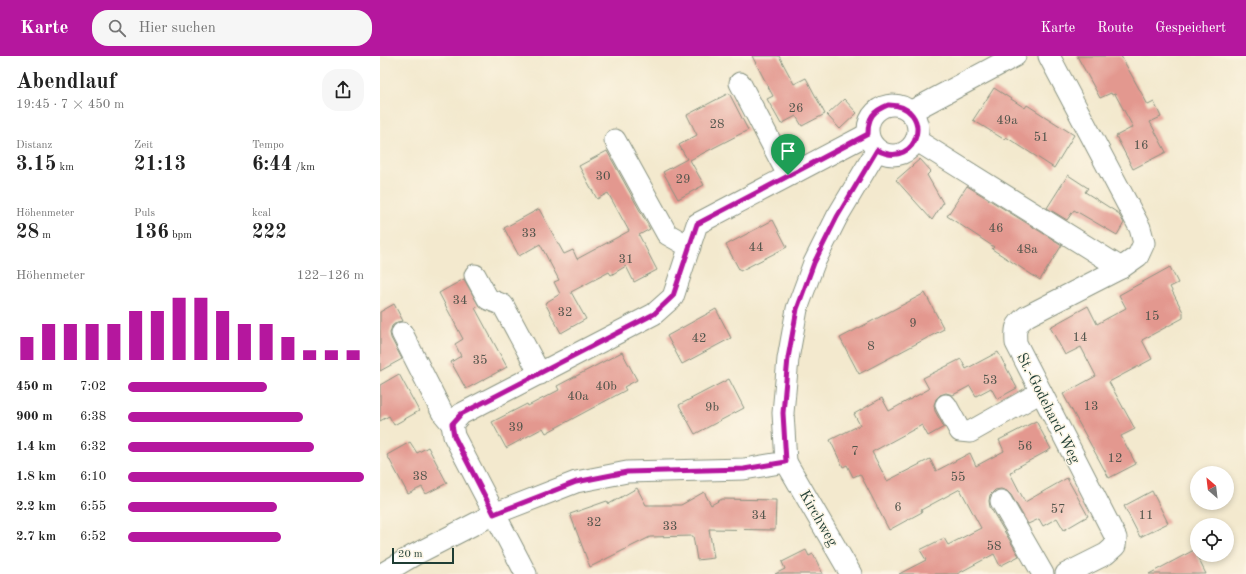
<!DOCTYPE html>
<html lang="de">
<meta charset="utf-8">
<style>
body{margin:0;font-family:"Old Standard TT",serif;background:#f6f6f6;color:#222;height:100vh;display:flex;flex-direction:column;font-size:15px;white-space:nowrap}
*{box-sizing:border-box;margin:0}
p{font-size:13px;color:#767676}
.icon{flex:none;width:22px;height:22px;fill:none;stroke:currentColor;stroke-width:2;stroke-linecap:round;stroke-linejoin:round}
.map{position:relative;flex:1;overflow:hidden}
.side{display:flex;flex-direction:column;background:#fff;width:380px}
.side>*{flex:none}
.needle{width:26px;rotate:332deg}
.buttons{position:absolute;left:810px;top:410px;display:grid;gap:8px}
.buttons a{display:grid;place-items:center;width:44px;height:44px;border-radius:50%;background:#fff;box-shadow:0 2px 6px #0003;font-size:20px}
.scale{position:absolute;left:12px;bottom:10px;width:62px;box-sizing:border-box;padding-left:4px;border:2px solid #1f3d34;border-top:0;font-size:11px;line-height:14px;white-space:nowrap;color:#1f3d34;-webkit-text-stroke:3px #fcf5e5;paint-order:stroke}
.pin{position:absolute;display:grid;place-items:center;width:34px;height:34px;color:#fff;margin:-41px -17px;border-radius:50% 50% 50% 0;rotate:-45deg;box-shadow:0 0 4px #0007}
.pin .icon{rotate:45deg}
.round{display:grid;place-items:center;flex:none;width:42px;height:42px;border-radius:16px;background:#f6f6f6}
.headline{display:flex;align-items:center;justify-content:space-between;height:68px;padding:0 16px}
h1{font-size:22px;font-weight:600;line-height:30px}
.figures{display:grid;grid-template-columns:repeat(3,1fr);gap:6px;height:68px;padding:4px 16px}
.figures div{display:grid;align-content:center}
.figures b{font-size:20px;font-weight:600}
.figures small{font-size:11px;font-weight:400}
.figures p{font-size:11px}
.chart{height:112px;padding:8px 16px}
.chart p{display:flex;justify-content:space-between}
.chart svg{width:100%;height:72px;margin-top:4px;stroke:#b5179e;stroke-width:6}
ul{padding:0 16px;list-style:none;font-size:13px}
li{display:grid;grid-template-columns:64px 48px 1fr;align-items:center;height:30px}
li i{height:10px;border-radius:5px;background:#b5179e}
header{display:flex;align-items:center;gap:24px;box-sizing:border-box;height:56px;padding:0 20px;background:#b5179e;color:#fff}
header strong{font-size:19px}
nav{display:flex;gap:22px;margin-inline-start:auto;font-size:14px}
.search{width:280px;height:36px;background:#f6f6f6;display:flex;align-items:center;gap:10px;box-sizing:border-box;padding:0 14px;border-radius:16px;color:#767676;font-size:15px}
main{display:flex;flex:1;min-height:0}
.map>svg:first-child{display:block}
.building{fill:#e3988f}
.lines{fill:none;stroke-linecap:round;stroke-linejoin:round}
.minor-casing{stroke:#899381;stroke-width:23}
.minor{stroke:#fff;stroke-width:21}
.route-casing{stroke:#fff;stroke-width:8}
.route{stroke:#b5179e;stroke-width:5}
.labels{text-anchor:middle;stroke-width:3;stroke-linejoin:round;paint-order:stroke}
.number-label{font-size:13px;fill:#50544b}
.street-label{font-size:15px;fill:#1f3d34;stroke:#fcf5e5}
</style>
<header>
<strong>Karte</strong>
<div class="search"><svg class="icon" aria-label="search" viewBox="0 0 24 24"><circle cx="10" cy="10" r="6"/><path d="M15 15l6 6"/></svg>Hier suchen</div>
<nav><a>Karte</a><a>Route</a><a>Gespeichert</a></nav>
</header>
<main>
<section class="side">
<div class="headline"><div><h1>Abendlauf</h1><p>19:45 · 7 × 450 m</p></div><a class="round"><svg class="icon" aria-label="share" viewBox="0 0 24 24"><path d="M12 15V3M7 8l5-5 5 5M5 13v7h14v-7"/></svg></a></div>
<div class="figures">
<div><p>Distanz</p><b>3.15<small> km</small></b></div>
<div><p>Zeit</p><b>21:13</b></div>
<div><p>Tempo</p><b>6:44<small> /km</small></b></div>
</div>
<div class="figures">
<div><p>Höhenmeter</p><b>28<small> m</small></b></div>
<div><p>Puls</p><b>136<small> bpm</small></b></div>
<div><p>kcal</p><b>222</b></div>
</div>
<div class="chart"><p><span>Höhenmeter</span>122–126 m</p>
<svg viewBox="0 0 160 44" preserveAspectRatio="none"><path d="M5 44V30M15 44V22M25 44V22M35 44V22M45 44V22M55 44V14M65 44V14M75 44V6M85 44V6M95 44V14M105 44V22M115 44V22M125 44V30M135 44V38M145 44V38M155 44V38"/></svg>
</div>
<ul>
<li><b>450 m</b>7:02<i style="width:59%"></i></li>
<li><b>900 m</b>6:38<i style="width:74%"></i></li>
<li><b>1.4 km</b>6:32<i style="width:79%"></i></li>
<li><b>1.8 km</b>6:10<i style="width:100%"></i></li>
<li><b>2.2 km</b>6:55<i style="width:63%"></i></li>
<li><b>2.7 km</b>6:52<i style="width:65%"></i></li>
</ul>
</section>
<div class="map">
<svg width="866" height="518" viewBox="0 0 866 518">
<rect width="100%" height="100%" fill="#fcf5e5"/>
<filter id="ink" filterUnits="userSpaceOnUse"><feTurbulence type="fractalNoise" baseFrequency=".025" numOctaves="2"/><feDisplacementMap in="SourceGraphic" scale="8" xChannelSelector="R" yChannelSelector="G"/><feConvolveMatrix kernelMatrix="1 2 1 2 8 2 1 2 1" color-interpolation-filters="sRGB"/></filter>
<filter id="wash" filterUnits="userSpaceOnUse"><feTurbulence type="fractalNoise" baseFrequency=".012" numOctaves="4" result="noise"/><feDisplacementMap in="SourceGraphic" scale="16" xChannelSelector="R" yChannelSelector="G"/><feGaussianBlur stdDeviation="0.9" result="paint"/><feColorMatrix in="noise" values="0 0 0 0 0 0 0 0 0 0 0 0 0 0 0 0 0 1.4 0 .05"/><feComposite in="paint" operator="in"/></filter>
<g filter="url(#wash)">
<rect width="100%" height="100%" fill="#f3e9ce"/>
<g id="blocks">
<g class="building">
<path d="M372,0h27l15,28 12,-6 19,36 -23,12 -6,-10 -15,8 -14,-25 6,-3z"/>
<path d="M697,0h44l27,49 6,-3 7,15 -11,5 16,30 -33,17 -17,-33 17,-9 -18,-33 -3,1 -1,-2 -11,5z"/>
<path d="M614,32l31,20 2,-3 47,30 -20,33 -48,-31 -1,3 -32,-20z"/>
<path d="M349,37l19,37 -58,30 14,25 -26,14 -15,-27 24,-13 -8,-14 18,-10 -10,-20z"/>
<path d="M464,43l13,14 -17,16 -13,-14z"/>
<path d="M227,95l43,78 -11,6 18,35 -23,12 -8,-16 -15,9 -2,-3 -38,20 15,27 -25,14 -16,-30 15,-9 -6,-12 5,-2 -19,-36 -21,12 -15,-28 35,-19 25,45 9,-4 4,9 52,-28 -21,-38 -11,6 -18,-33z"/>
<path d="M540,103l11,12 -4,4 16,28 -11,17 -36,-40z"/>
<path d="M688,119l20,13 -3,4 33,21 6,10 -7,12 -43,-25 -7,10 -20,-12z"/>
<path d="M587,130l95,59 -22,35 -48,-31 2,-2 -47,-31z"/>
<path d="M393,164l14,27 -47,24 -14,-26z"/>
<path d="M790,211l8,16 -8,4 13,25v6l-41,22 10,19 -43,23 26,47 -14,7 15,28 -27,14 -46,-84 33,-18 -15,-29 -16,8 -15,-28 38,-21 9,18 29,-16 -7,-13z"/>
<path d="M84,223l15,27 -4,2 32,59 -41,22 -15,-27 10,-6 -6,-12 8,-5 -24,-46z"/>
<path d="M545,237l19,36 -85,45 -19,-36z"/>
<path d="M14,248l9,17 -6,1 -5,4 -2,7 1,5 11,21 -22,12v-59z"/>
<path d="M336,253l15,29 -49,26 -15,-28z"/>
<path d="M242,296l15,28 -13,7 2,3 -80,43 -3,-5 -37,20 -14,-26 35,-18 1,2 31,-16 -2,-4z"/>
<path d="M618,296l19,36 -20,11 -6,-11 -15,8 -6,-10 -17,9 -7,-2 -6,2 -4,4 -2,6 1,6 9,16 -16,9 -6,-11 -50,27 15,29 43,-22 6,12 34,-18 6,13 28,-15 -5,-11 37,-19 15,28 -37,20 1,2 -5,2 15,29 42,-24 21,38 -24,14 -7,-12 -14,8 -4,-7 -11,5 -17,-29 -4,-4 -6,-2 -6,1 -5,5 -1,6 1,6 29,49 -19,10 -6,-12 -37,20h-58l27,-14 -6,-10 24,-12 4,7 33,-17 -21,-39 -39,21 1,2 -33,18 -29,-56 -7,3 -6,-12 -4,2 -13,-27 30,-15 -6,-11 28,-16 7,13 40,-22 -6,-11 38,-19 5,10z"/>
<path d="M19,318l20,37 -25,14 -5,-9 -9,5v-36z"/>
<path d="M349,323l15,29 -49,26 -16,-29z"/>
<path d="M30,386l7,11 11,-6 19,36 -21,11 -4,-7 -14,7 -21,-39z"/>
<path d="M257,432l9,17h35l23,-13 7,13 11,-6 54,1 -1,30 -66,-1 5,29 -17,2 -4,-24 -43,1 -60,30 -20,-53 37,-13 2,3z"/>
<path d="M772,435l16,32 -28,14 -16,-31z"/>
<path d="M426,494l3,6 4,-2 10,20h-48l10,-5 -3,-7z"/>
<path d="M814,494l12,24h-57z"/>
</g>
</g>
</g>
<g filter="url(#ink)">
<use href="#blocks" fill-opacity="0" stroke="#899381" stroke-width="1"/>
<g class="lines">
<g class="minor-casing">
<g id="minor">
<path d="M669,0l91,172 4,15 -6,13 -17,12 -94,48c-12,9 -12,12 -11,27l100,195 -1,8 -9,8 -40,20"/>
<path d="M360,27l48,92"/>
<circle cx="513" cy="74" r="25"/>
<path d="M530,56l105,-56"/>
<path d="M235,84l52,94 23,13"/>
<path d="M536,84l205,128"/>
<path d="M95,219l13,24 15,6 37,69"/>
<path d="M22,277l40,79 10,12"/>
<path d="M566,349l14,26 10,1 71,-40"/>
<path d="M406,406l65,112"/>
<path d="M621,445l42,73"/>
<path d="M2,518l32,-19 80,-41 82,-32 51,-10 117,-3 42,-7 -3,-49 5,-54 9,-50 17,-46 23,-46 40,-67"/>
<path d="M146,518l-72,-138 -2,-12 9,-10 193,-100 19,-17 24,-73 171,-90"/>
</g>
</g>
<use href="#minor" class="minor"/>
</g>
</g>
<g class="lines" filter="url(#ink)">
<g class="route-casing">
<path id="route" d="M508,49c47,-1 32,67 -11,45l-40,67 -23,46 -17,46 -9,49 -5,55 3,49 -42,7 -117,3 -51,10 -82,32 -40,-78 -2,-12 9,-10 193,-100 19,-18 24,-72 171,-90c0,-17 5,-23 20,-29z"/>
</g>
<use href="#route" class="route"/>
</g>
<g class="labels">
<g class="number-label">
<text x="416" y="56">26</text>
<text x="627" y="68">49a</text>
<text x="337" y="72">28</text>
<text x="661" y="85">51</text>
<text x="761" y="93">16</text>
<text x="223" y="124">30</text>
<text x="303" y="127">29</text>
<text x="616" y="176">46</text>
<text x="149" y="181">33</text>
<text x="376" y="195">44</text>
<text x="647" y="197">48a</text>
<text x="246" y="207">31</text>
<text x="80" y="248">34</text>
<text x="185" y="260">32</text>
<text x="772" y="264">15</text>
<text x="533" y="271">9</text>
<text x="700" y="285">14</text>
<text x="319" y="286">42</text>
<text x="491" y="294">8</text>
<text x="100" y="308">35</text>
<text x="610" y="328">53</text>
<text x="226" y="334">40b</text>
<text x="198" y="344">40a</text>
<text x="711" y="354">13</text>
<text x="332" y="355">9b</text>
<text x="136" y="375">39</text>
<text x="645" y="394">56</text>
<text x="475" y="399">7</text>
<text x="735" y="406">12</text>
<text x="40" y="424">38</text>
<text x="578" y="425">55</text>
<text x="518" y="455">6</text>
<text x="678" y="457">57</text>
<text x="379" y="463">34</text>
<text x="766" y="463">11</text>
<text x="214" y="470">32</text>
<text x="290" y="474">33</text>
<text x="614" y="494">58</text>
</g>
<g class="street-label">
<text transform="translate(669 352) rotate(63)" y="5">St.-Godehard-Weg</text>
<text transform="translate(439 462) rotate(60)" y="5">Kirchweg</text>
</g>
</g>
</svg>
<div class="buttons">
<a><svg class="needle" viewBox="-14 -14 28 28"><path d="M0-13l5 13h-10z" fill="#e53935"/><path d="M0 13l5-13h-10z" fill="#767676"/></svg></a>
<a><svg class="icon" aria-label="locate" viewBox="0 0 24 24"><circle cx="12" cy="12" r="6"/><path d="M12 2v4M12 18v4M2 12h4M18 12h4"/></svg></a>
</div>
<div class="scale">20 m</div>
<div class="pin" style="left:408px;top:119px;background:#1e9e55"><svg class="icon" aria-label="arrive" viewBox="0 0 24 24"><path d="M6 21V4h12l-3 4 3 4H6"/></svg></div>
</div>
</main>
